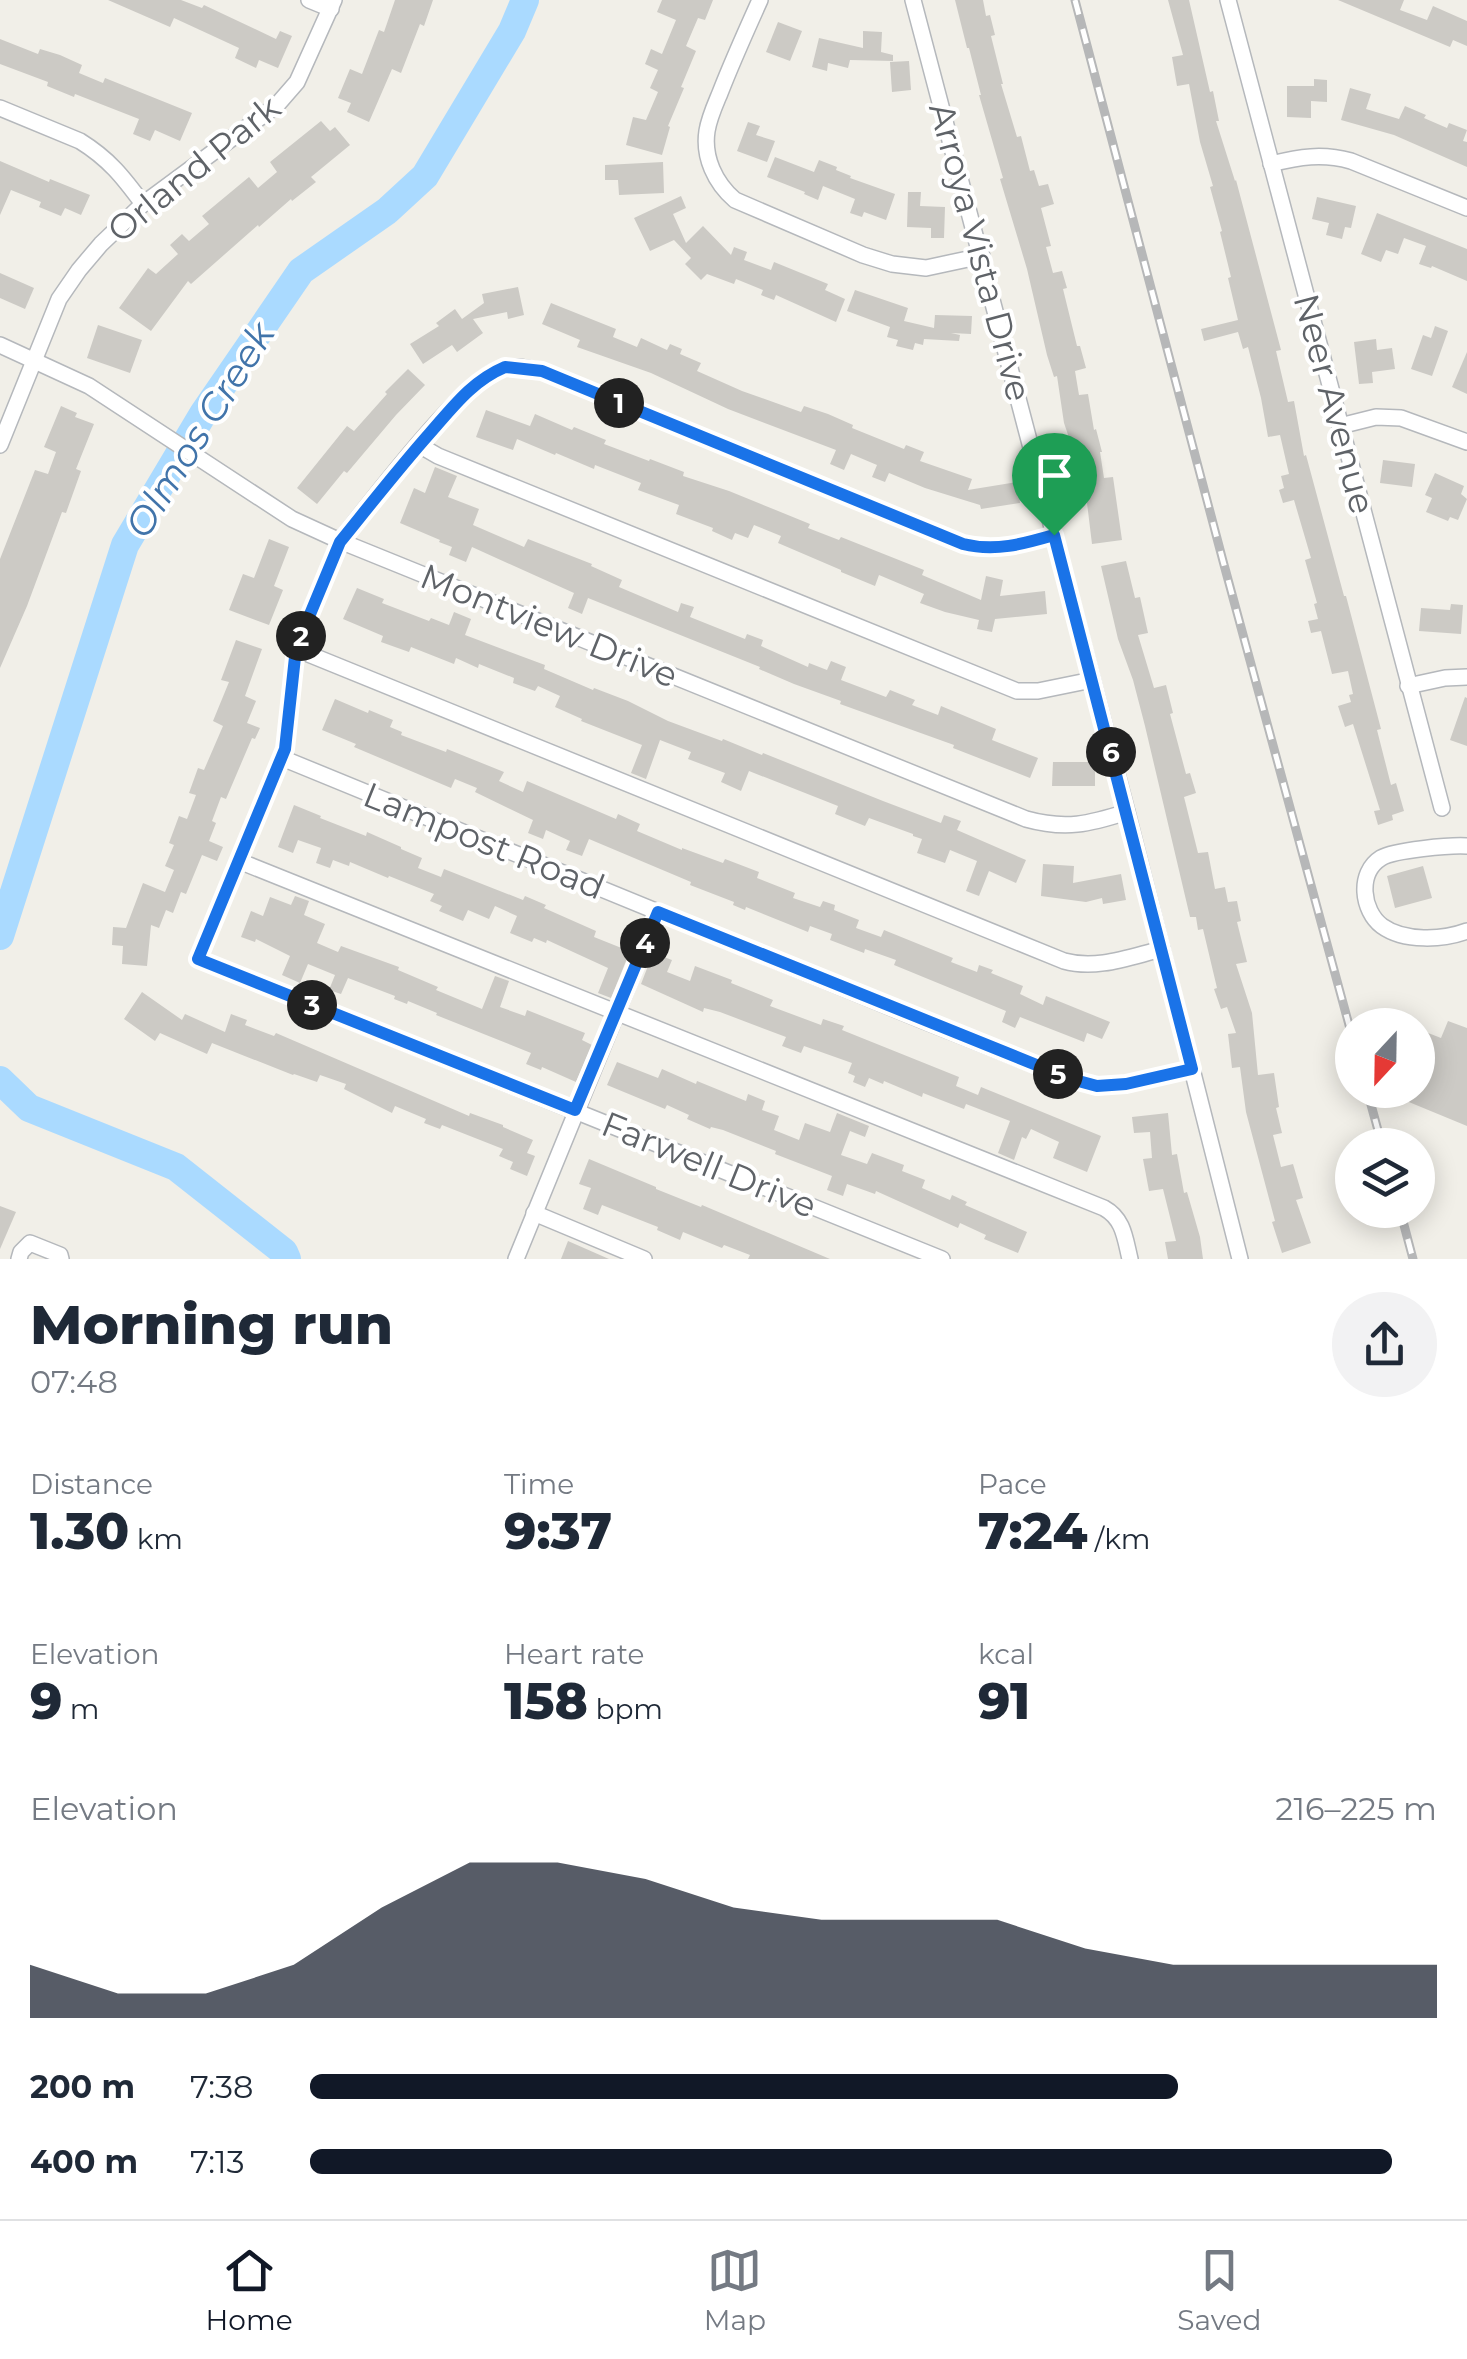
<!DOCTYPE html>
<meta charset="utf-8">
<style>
body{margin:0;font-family:Montserrat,sans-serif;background:#f2f2f3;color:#1f2937;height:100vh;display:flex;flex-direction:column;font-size:38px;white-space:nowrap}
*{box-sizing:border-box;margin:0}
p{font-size:32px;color:#747a83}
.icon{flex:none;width:55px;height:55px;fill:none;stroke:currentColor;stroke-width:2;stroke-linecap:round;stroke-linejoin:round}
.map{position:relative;height:1259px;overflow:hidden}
.drawer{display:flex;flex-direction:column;background:#fff;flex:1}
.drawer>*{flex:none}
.needle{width:65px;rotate:202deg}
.tools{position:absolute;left:1335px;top:1008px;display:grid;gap:20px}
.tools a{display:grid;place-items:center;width:100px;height:100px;border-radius:50%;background:#fff;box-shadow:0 5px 25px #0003;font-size:50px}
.pin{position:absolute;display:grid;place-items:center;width:85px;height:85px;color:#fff;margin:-102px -42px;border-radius:50% 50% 50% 0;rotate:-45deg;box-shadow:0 0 10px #0007}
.pin .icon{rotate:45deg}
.km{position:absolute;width:50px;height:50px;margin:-25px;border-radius:50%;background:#222;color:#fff;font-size:28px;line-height:50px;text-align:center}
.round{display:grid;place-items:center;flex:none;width:105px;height:105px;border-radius:52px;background:#f2f2f3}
.head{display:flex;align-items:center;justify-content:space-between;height:170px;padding:0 30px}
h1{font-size:55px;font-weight:800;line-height:75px}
.metrics{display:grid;grid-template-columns:repeat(3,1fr);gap:15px;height:170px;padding:10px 30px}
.metrics div{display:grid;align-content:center}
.metrics b{font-size:50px;font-weight:800}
.metrics small{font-size:28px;font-weight:400}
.metrics p{font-size:28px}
.chart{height:280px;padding:20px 30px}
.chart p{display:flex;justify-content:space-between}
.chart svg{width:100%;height:180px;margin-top:10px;fill:#111827;opacity:.7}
ul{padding:0 30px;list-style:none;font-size:32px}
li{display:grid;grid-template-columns:160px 120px 1fr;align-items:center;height:75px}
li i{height:25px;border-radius:12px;background:#111827}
.menu{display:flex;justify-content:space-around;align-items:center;height:140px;border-top:2px solid #e0e1e3;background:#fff;font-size:28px;color:#747a83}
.menu a{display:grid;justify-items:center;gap:5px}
.menu .current{color:#111827}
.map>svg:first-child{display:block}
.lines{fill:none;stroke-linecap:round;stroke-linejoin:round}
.stream{stroke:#aadaff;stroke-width:5}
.river{stroke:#aadaff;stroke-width:28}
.building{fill:#cccac5}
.minor-casing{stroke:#b5b8bc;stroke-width:18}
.minor{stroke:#fff;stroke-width:15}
.rail-casing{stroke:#b6b7b8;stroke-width:9}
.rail{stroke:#fff;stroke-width:5;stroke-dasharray:15;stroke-linecap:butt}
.route-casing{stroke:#fff;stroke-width:20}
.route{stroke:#1a73e8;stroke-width:12}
.labels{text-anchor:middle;stroke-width:8;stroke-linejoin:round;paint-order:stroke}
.street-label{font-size:35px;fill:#5f6368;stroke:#fff}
.water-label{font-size:38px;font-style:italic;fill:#4174aa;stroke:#fff}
</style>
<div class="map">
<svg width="1467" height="1259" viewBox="0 0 1467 1259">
<rect width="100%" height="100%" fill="#f1efe8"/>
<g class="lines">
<path class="stream" d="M0,892l13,4"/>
<g class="river">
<path d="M0,936l125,-391 78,-131 98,-143 86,-60 38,-35 87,-145 13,-31"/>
<path d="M0,1080l29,28 147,59 108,85 3,7"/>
</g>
</g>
<g class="building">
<path d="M108,0h73l21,8 2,-3 72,34 4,-8 12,5 -14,32 -19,-8 -3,8 -21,-10 4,-10 -65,-30 -4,9z"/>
<path d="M395,0h38l-9,26 -4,-2 -19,49 -9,-4 -23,53 -22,-10 4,-9 -13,-5 12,-29 12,5 17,-44 5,2z"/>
<path d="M662,0h51l-8,20 -7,-2 -12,28 10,5 -15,36 3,1 -16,38 2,1 -8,28 -36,-10 7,-28 13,3 12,-28 -8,-4 8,-18 -13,-6 6,-15 11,5 14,-34 -19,-8z"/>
<path d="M955,0h28l3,16 4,-1 5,20 -4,1 12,48h-2l16,53 4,-1 9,35 4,-1 5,16 9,-2 6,20 -13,4 10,38 -5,1 7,26 9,-2 5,17 -4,1 14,57h3l6,22 -11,3 4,24 9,-1 6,36 2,-1 6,23h-2l4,26 9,-1 9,63 -30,4 -5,-41h-3l-6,-39 -14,-41 -7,-47 -3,1 -7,-22 -20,-86 -27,-90 3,-1 -24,-83h2l-12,-47h-2z"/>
<path d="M1168,0h21l21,92 3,-1 6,30h-3l19,60 1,-1 45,170 -5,1 12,51 6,-1 10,55 2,-1 38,141h2l35,133 -4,1 14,55 5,-2 8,28 -12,4 1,5 -15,5 -4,-14 6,-1 -27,-86 -8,3 -7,-21 13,-4 -2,-7 4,-1 -5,-23 -16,3 -11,-43 -10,2 -3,-12 10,-2 -4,-15 3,-1 -12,-43 6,-2 -17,-58 -11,3 -4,-13 5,-2 -3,-12 8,-2 -9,-39 -12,2 -7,-39 -13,-51 -5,2 -5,-17 -34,9 -3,-12 37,-9 -10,-42 3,-1 -11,-45 2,-1 -12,-44 3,-1 -13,-44 -11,-58 -12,2 -5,-29 11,-2z"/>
<path d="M1338,0h66l-4,10 27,10 6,-14 34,15v25l-14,-6 -3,7z"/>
<path d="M778,22l24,9 -12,30 -24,-9z"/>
<path d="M863,31l19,1 -1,20 12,3v6l-43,-1 -2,8 -20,-5 -1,8 -15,-4 7,-29 44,10z"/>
<path d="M0,39l38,15 2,-5 20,6 22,10 -3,8 24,10 2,-5 87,35 -12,28 -25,-11 -5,11 -17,-7 6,-15 -64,-25 -1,3 -27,-11 1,-4 -48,-18z"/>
<path d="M909,61l2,29 -19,2 -2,-30z"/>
<path d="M1314,79l13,1v22l-16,-1v17l-24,-1v-31h27z"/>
<path d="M1350,88l21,6 -5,15 33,10 6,-13 21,9 -2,3 23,10 2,-5 18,7 -4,11 4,1v25l-73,-32 -53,-15z"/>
<path d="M321,121l9,10 5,-4 15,18 -39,32 5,5 -24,19 -1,-2 -32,28 -1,-2 -67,59 -3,-3 -37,50 -32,-23 29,-40 8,6 22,-20 -8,-9 12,-11 7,7 20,-17 -7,-8 47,-39 9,11 19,-16 -7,-10z"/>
<path d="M748,122l12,4 -4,9 19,6 -8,21 -30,-11z"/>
<path d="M775,157l39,15 5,-12 18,7 -1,3 15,6 -1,2 45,16 -9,26 -22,-8 -2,5 -12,-4 5,-14 -32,-13 -5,14 -14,-6 1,-2 -38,-15z"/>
<path d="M0,161l49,21 1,-3 40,16 -9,20 -16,-7 -4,8 -22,-9 2,-5 -30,-12 -11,25z"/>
<path d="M663,162l1,31 -45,2 -1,-15h-13v-15z"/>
<path d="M908,192h13l-1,14 25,1 -1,31h-13v-10l-24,-1z"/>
<path d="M681,196l5,12 -13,6 13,29 17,-17 28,29 3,-8 13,5 -3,8 27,10 3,-8 54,22 -3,6 20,9 -9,23 -60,-27 -2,5 -13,-5 2,-5 -27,-11 -2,5 -27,-10 -6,6 -16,-16 6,-6 -17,-18 -24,11 -16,-33z"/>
<path d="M1317,197l39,9 -5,22 -6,-1 -3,12 -16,-4 3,-12 -17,-4z"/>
<path d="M1377,213l90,36v32l-35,-15 -1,2 -12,-4 7,-18 -22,-8 -6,16 -12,-4 -5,12 -20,-8z"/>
<path d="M0,273l34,15 -9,21 -25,-11z"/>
<path d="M518,287l6,28 -16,4 -1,-7 -34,7 10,14 -26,19 -5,-7 -29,19 -13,-20 29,-18 -3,-3 19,-14 7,10 22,-16 -2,-9z"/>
<path d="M855,290l53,18 -4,13 30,7 1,-13 37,1 -1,18 -20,-1 9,2 -1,6 -35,-2 -1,6 -8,-2 -2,7 -17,-4 2,-6 -11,-3 3,-10 -43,-16z"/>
<path d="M551,303l65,26 -3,8 24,10 4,-9 26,12 3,-6 12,5 -2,5 21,9 -4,8 45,20 59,21 3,-6 24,8 25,11 -1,3 52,21 2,-4 18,7 -4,9 52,18 -4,11 49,-8 3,21 -39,6 -1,-4 -55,-17 -36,-15 -4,9 -13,-5 5,-12 -26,-11 -7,16 -14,-6 6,-14 -108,-41 -77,-36 -74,-26 3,-7 -38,-16z"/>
<path d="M98,325l44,15 -12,33 -43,-15z"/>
<path d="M1435,326l13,5 -16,45 -21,-7 12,-34 8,3z"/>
<path d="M1376,339l1,11 15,-2 3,21 -23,3 1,11 -14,1 -5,-42z"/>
<path d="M1467,352v42l-15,-7z"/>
<path d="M408,369l17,16 -29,30 -49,58 -3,-2 -27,33 -20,-16 50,-62 7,5 33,-37 -2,-2z"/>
<path d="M61,406l16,7 -2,4 19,7 -18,45 5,2 -15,42 -4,-1 -35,94 -27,62v-109l35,-89 13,4 8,-22 -12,-5z"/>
<path d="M486,410l44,16 5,-12 37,16 2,-3 32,13 -2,4 45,17 1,-2 34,13 -1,4 46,15 81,33 -2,4 31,12 2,-3 83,33 -2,5 59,25 5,-24 17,4 -3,16 45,-5 2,23 -52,5 -3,13 -15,-3 2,-9 -34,-8 -25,-9 4,-9 -45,-19 -4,11 -34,-14v-2l-63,-27 3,-7 -27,-11 -6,13 -13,-5 -3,7 -20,-9 1,-3 -37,-14 3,-9 -41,-15 3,-7 -46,-18 -1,4 -38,-16 -1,2 -38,-16 -4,11 -37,-13z"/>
<path d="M1383,460l32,4 -3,23 -32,-4z"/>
<path d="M435,467l22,9 -9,21 31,12 -6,16 51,22 4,-8 64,25 -1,2 31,14 -3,7 59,25 3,-9 13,4 -4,10 55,22 2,-5 16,6 -2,6 47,21 1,-4 18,7 4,-9 15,6 -5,13 45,17 4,-7 25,10 -3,5 26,10 3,-9 55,23 -4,11 46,18 -8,20 -77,-30 1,-3 -114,-41 1,-3 -47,-17 -35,-15 1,-2 -172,-69 -6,16 -14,-6 6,-15 -102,-46 -6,15 -17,-7 3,-8 -13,-5 1,-2 -40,-17 14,-35 11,5z"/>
<path d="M1435,473l29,13 -3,8 6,5 -9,21 -8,-3 -2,4 -22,-9 6,-14 -7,-3z"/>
<path d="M269,539l20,8 -15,39 9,4 -14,35 -40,-15 14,-36 11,4z"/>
<path d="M1126,561l9,37 5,-1 8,36 -10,2 16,53 12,-3 7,28 -3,1 16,60 4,-1 6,20 -12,4 14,56 10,-1 7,37 10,-2 3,15 9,-1 4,20 -4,1 10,40 -11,2 16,49 6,62 16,-2 5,34 -3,1 6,25 -9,2 8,32 12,-3 10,34 -7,2 15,43 -29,10 -10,-31 3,-1 -29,-109 -6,-45 -8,1 -4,-34 8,-1 -9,-26 -6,2 -7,-20 3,-1 -14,-59 -5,1 -2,-13h-6l-45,-191 -12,-46 -15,-41 -17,-73z"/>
<path d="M357,588l27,11 -2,4 47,18 2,-3 18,7 5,-13 17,7 -6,16 80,30 -1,4 49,21 1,-2 34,13 40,20 54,20 1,-2 39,16 1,-2 120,48 58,22 3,-8 17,6 -4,9 69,30 -10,23 -27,-12 -10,25 -13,-5 11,-30 -27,-11 -5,13 -28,-10 5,-14 -9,-3v-2l-44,-16 -4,8 -30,-12 3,-8 -89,-35 -8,20 -20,-9 4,-9 -37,-14 3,-7 -31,-12 -14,39 -15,-6 11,-28 -61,-24 1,-2 -27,-12 5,-11 -22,-10 -3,5 -22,-8 1,-5 -35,-14 -1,4 -22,-10 -2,6 -43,-17 -2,5 -28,-10 2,-6 -40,-17z"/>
<path d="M1451,604l12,1 -2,29 -42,-3 2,-23 29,2z"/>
<path d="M236,640l26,9 -17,47 11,5 -9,22 13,5 -5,11 -3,-1 -26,61 -5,-2 -9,24 4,2 -7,18 14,6 -6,14 -15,-6 -16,39 -5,-2 -8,21 -7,-3 -7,18 -8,-3 -4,41 -25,-2 1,-18 -11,-1 1,-18 13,1 17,-45 22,9 9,-22 -9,-4 9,-21 -5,-2 10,-27 8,3 9,-24 -7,-2 9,-25 6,2 19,-44 -10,-5 16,-39 -8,-2z"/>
<path d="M1465,697l2,1v48l-17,-6z"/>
<path d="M335,699l33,14 1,-3 24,10 -3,7 12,5 -1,3 45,17 1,-3 57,23 -5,9 24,11 4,-11 89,38 2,-5 22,10 -3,7 45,19v-2l41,15 2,-4 34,13 -2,6 38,15 -2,5 27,9 3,-6 12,4 -1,5 25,10 -3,8 25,9 3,-7 69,28 -2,4 26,10 2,-7 14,5 -2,3 32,13 -3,8 23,11 3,-9 64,26 -8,17 -15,-6 -3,9 -64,-25 -5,11 -13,-6 4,-11 -112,-46 2,-5 -31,-11 -1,4 -34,-13 2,-6 -22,-8 -2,6 -62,-25 -1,3 -12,-5 1,-3 -44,-17 1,-3 -102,-43 -7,17 -16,-6 4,-9 -24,-11 -3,9 -15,-6 5,-13 -58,-28 2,-4 -22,-9 -4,9 -97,-41 2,-3 -34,-14z"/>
<path d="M1053,762h42v24h-43z"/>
<path d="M294,805l27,11 -1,2 46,18 1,-4 34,15v2l21,9 -4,10 23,9 3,-8 79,31 2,-4 21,9 -2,3 52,23 -2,6 30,12 7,-17 6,2 -26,64 -13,-5 10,-25 -61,-28 -1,3 -12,-5 -2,4 -22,-9 7,-17 -22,-10 -6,13 -21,-9 -5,11 -24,-10 3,-5 -12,-5 4,-7 -45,-18 -1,2 -38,-16 -1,4 -16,-6 -3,8 -14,-5 5,-15 -23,-8 -5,13 -15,-6z"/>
<path d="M1043,864l31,2 -1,17 48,-9 5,26 -23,4 -1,-6 -16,4 -45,-6z"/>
<path d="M1423,866l9,32 -37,10 -8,-32z"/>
<path d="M295,896l14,5 -5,14 21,9 -8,19 21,9 3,-6 58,21 -1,3 40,17 -2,3 46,19 13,-33 14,5 -9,26 25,9 2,-6 58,23 -3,7 10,5 -16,37 -34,-15 -1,3 -15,-6 5,-11 -95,-38 1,-2 -29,-12 -1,3 -13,-5 1,-3 -47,-18 -7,16 -12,-4 6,-15 -27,-11 -8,19 -18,-8 8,-19 -34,-17 -1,3 -14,-5 10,-26 12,5 7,-19 21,8z"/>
<path d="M653,953l19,7 -5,12 23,9 5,-15 37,14 -1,3 42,17 -3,6 51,19 2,-6 21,7 -2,4 117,47 -3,9 22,9 3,-8 120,49 -14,36 -34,-14 6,-16 -28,-13 -5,10 -4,-2 -8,23 -16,-7 12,-32 -44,-17 -2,5 -41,-16 -1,4 -38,-16 -1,3 -14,-6 -4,9 -12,-5 2,-6 -7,-3 4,-10 -48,-17 -3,7 -19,-7 4,-9 -66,-25 -16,-4 -1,4 -62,-28z"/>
<path d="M142,992l40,28 3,-6 40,18 6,-18 16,6 -2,5 29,11 2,-3 193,83 1,-3 33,12v2l30,13 -6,13 8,3 -8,20 -17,-7 3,-7 -14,-6 4,-7 -61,-24 -2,4 -16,-6 2,-4 -31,-13 -3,7 -48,-24 2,-5 -26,-9 -3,7 -23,-8 -1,1 -81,-32 -5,11 -47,-21 -5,8 -31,-22z"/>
<path d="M1448,1021l19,7v98l-63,-26 -3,-10h17v-61l23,9z"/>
<path d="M617,1062l41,16 4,-9 34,15 1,-3 49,20 2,-7 17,7 -3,9 17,6 -5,14 25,10 6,-17 25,9 7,-19 32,13 -4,11 -15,-6 -9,24 26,9 5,-11 32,12 -2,6 23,9 -3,8 28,12 2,-5 15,7 -2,3 62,27 -9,21 -34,-14 2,-4 -26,-12 -2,5 -82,-37 -1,3 -28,-10 -4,12 -16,-6 5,-14 -57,-22 1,-3 -53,-21 -12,-3 -1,2 -23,-10 2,-4 -22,-10 -2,4 -58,-24z"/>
<path d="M1168,1113l4,42 5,-1 7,39 3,-1 13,45 3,22h-35l-3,-17 11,-1 -13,-52 -14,2 -6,-32 9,-1 -2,-26 -16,1 -2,-16z"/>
<path d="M589,1159l67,28v2l45,18 1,-2 128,54h-82l2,-4 -26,-10 -2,3 -39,-16 -3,8 -23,-10 1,-3 -56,-22 -4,10 -15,-6 8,-21 -12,-4z"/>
<path d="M0,1206l16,6 -16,37z"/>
<path d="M568,1241l41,18h-48z"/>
</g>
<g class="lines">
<g class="minor-casing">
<g id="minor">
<path d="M309,0l22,9"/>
<path d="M760,0c-14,31 -28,62 -40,93 -5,12 -11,25 -13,38 -4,26 8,52 28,69l128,55 29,9 34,4 56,-12"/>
<path d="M913,0l214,812 113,447"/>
<path d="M1228,0l214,808"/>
<path d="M0,108l80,33c29,18 43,36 63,63"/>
<path d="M1271,164c28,-7 51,-11 80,-3l116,47"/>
<path d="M0,345l89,41 203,133 48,22 686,278c40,11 63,5 101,-7"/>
<path d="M1340,426l36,-9 25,1 66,24"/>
<path d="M0,445l59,-146 20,-29 22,-26 42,-40 134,-99 20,-23 37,-82"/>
<path d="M419,445l19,11 579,235h21l54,-11"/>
<path d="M296,649l768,312c33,9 65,-4 98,-12"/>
<path d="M1408,686l37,-8 22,-1"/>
<path d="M282,758l642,263 147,58 26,7 29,-2 66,-15"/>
<path d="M1467,846c-16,-1 -73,4 -86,12 -24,15 -19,53 1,68 22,16 61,14 85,5"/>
<path d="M239,861l865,347c20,11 21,31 26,51"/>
<path d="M534,1213l110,46"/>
<path d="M19,1259l2,-7 9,-9 30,12 1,4"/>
<path d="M516,1259l142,-347"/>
<path d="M942,1259l-744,-300 87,-210 11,-101 44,-107c29,-36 124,-164 163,-173 12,-3 27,1 39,3l421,173c32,8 60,0 91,-9"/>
</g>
</g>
<use href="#minor" class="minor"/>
<g class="rail-casing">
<g id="rail">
<path d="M1075,0l148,561 129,475"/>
<path d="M1367,1090l15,55"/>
<path d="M1400,1210l13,49"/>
</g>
</g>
<use href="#rail" class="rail"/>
</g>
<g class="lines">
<g class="route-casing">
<path id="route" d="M505,367l37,4 421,173c32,8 60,0 91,-9l138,534 -66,15 -29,2 -26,-7 -413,-167 -83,198 -377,-151 87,-210 11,-101 44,-106c30,-37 59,-74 90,-109 23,-26 42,-52 75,-66z"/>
</g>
<use href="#route" class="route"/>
</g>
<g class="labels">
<g class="street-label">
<text transform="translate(194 169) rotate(-39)" y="12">Orland Park</text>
<text transform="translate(980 252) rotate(75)" y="12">Arroya Vista Drive</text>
<text transform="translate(1334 404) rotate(75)" y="12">Neer Avenue</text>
<text transform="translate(549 626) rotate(22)" y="12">Montview Drive</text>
<text transform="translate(484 841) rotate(22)" y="12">Lampost Road</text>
<text transform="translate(709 1165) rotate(22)" y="12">Farwell Drive</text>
</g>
<g class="water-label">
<text transform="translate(200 430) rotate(-58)" y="13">Olmos Creek</text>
</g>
</g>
</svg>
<div class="tools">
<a><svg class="needle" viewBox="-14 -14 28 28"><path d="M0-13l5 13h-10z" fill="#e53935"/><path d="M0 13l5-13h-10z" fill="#747a83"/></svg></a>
<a><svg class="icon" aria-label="layers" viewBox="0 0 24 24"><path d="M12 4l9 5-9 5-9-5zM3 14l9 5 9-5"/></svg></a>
</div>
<div class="pin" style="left:1054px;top:535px;background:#1e9e55"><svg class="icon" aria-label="arrive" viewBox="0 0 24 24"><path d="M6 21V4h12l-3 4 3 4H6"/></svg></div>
<b class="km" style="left:619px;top:403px">1</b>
<b class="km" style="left:301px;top:636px">2</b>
<b class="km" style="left:312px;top:1005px">3</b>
<b class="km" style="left:645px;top:943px">4</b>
<b class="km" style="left:1058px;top:1074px">5</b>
<b class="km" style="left:1111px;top:752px">6</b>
</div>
<section class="drawer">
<div class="head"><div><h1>Morning run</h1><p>07:48</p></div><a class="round"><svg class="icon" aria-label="share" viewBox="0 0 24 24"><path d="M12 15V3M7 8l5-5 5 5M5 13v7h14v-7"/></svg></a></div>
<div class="metrics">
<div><p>Distance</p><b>1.30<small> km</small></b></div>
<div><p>Time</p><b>9:37</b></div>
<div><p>Pace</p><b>7:24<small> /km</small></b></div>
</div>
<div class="metrics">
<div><p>Elevation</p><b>9<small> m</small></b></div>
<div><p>Heart rate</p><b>158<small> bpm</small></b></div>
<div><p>kcal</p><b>91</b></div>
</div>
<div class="chart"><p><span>Elevation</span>216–225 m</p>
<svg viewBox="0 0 160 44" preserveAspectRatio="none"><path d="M0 44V31L10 38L20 38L30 31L40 17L50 6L60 6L70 10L80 17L90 20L100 20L110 20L120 27L130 31L140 31L150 31L160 31V44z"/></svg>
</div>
<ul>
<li><b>200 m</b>7:38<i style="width:77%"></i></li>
<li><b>400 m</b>7:13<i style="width:96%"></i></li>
</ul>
</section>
<nav class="menu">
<a class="current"><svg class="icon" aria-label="home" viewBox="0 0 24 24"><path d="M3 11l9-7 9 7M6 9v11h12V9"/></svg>Home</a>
<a><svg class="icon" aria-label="map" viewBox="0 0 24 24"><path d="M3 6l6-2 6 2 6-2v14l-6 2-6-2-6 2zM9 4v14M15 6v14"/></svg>Map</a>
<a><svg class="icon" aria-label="saved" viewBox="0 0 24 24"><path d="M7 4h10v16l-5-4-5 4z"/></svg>Saved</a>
</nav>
